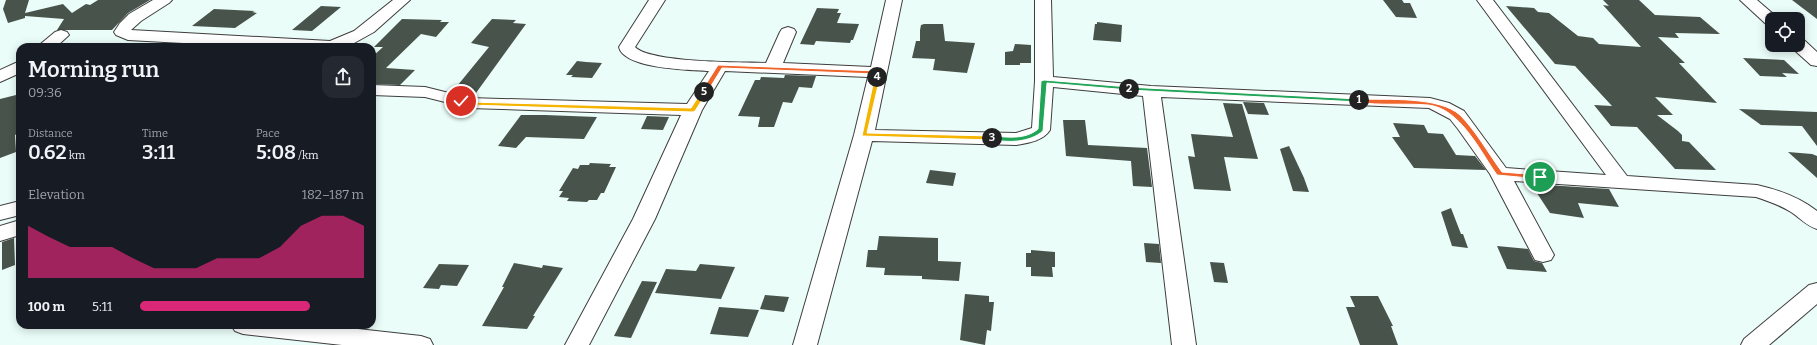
<!DOCTYPE html>
<meta charset="utf-8">
<style>
body{margin:0;font-family:Bitter,serif;background:#242831;color:#f1f3f6;height:100vh;display:flex;flex-direction:column;font-size:15px;white-space:nowrap}
*{box-sizing:border-box;margin:0}
p{font-size:13px;color:#9ea1a6}
.icon{flex:none;width:22px;height:22px;fill:none;stroke:currentColor;stroke-width:2;stroke-linecap:round;stroke-linejoin:round}
.map{position:relative;flex:1;overflow:hidden}
.drawer{position:absolute;left:16px;top:43px;width:360px;height:286px;display:flex;flex-direction:column;background:#171b24;border-radius:12px;box-shadow:0 2px 10px #0003}
.drawer>*{flex:none}
.controls{position:absolute;left:1765px;top:12px;display:grid;gap:8px}
.controls a{display:grid;place-items:center;width:40px;height:40px;border-radius:8px;background:#171b24;box-shadow:0 2px 10px #0003;font-size:20px}
.pin{position:absolute;display:grid;place-items:center;width:34px;height:34px;color:#fff;margin:-17px;border:2px solid #fff;border-radius:50%;box-shadow:0 1px 4px #0007}
.km{position:absolute;width:20px;height:20px;margin:-10px;border-radius:50%;background:#222;color:#fff;font-size:11px;line-height:20px;text-align:center}
.round{display:grid;place-items:center;flex:none;width:42px;height:42px;border-radius:12px;background:#242831}
.summary{display:flex;align-items:center;justify-content:space-between;height:68px;padding:0 12px}
h1{font-size:22px;font-weight:600;line-height:30px}
.stats{display:grid;grid-template-columns:repeat(3,1fr);gap:6px;height:68px;padding:4px 12px}
.stats div{display:grid;align-content:center}
.stats b{font-size:20px;font-weight:600}
.stats small{font-size:11px;font-weight:400}
.stats p{font-size:11px}
.chart{height:112px;padding:8px 12px}
.chart p{display:flex;justify-content:space-between}
.chart svg{width:100%;height:72px;margin-top:4px;fill:#db2777;opacity:.7}
ul{padding:0 12px;list-style:none;font-size:13px}
li{display:grid;grid-template-columns:64px 48px 1fr;align-items:center;height:30px}
li i{height:10px;border-radius:5px;background:#db2777}
.map>svg:first-child{display:block}
.building{fill:#48534b}
.lines{fill:none;stroke-linecap:round;stroke-linejoin:round}
.minor-casing{stroke:#3e3e3e;stroke-width:2}
.minor{fill:#fff;fill-rule:evenodd}
.split-1{fill:#f0652b;stroke:#fff}
.split-2{fill:#22a559;stroke:#fff}
.split-3{fill:#22a559;stroke:#fff}
.split-4{fill:#f5b400;stroke:#fff}
.split-5{fill:#f0652b;stroke:#fff}
.split-6{fill:#f5b400;stroke:#fff}
</style>
<div class="map">
<svg width="1817" height="345" viewBox="0 0 1817 345">
<rect width="100%" height="100%" fill="#eafdf8"/>
<g class="building">
<path d="M6,0h23l-4,13 38,-9 9,9 14,-9 4,1 8,-5h52l-22,13 -16,17h-55l7,-11 -39,-3v2l-17,5 -5,-14z"/>
<path d="M1383,0h19l2,3h6l7,15 -21,-1z"/>
<path d="M1603,0h36l16,15 45,2 20,17 -45,-1 4,5 -21,-1 27,26h-6l38,40 -62,-6 18,18h-16l21,16 4,4v6l7,1 27,28 -41,-1 -38,-42 -26,-1 -17,-21 18,1 -37,-40 -20,-2 -49,-58 28,2 4,4 11,1 29,23 15,2 6,6 42,3 -38,-42 6,1z"/>
<path d="M1792,0h25v19z"/>
<path d="M321,6l20,1 -29,24 -20,-1z"/>
<path d="M817,8l22,1 -2,4h4l-4,10 22,1 -6,16h-2l-1,3 -34,-2 -2,4 -14,-1z"/>
<path d="M214,9l41,2 -3,1 5,1 -22,15 -43,-2z"/>
<path d="M402,19l40,1 -2,2h9l-13,15 -15,-3 -35,34 29,2 -15,15 -28,-1v-27l11,-10h-9z"/>
<path d="M492,19l24,1 -3,3 13,1 -50,69 -23,-2 36,-44 -18,-4z"/>
<path d="M1097,22l25,3 -1,17 -28,-2 2,-16h2z"/>
<path d="M924,24h19l2,17 30,2 -8,30 -34,-3 2,-11 -23,-1 4,-17h4v-11l1,-5z"/>
<path d="M1015,44l16,1v18h-11v2h-15v-13l8,-1z"/>
<path d="M1743,58l41,2 15,14 -17,-1 5,4 -27,-1z"/>
<path d="M577,61l9,1 16,1 -10,15 -21,-1 2,-2h-7z"/>
<path d="M785,75l31,1 -4,12 -13,-1 -7,16 -9,-1 -9,25h-16l2,-10 -22,-1 17,-36h5l1,-3 23,1z"/>
<path d="M20,94v39l-5,2 1,17 -16,6v-59z"/>
<path d="M1243,102l21,1 5,12 -21,-1z"/>
<path d="M1223,103l19,1 16,55 -34,-2 7,34 -37,-2 -6,-33 7,1 -4,-23 42,3z"/>
<path d="M1739,109l78,3v34l-15,-20 -41,-1z"/>
<path d="M521,115h24l52,2 -13,22 -58,-2 -10,11 -18,-2z"/>
<path d="M647,116l22,1 -6,13 -22,-1z"/>
<path d="M1063,120h22l3,25 59,3 5,39 -19,-1 -2,-25 -65,-5z"/>
<path d="M1393,123l31,2 4,8 15,1 13,21 19,1 11,14 -72,-2 -22,-31h8z"/>
<path d="M1289,146l15,32 5,14 -16,-1 -13,-42z"/>
<path d="M1788,152l24,2 5,2v22z"/>
<path d="M590,163l21,1 -2,3h7l-12,26h-3l-4,7h-8l-2,2 -20,-1 2,-3 -10,-1 4,-6h-4l14,-23 5,1 2,-4h9z"/>
<path d="M930,170l26,3 -3,13 -27,-3z"/>
<path d="M1531,184l78,5 10,18 -41,-4 6,15 -34,-5z"/>
<path d="M1451,208l10,26h2l5,14 -16,-2 -11,-34z"/>
<path d="M879,236l59,2v23l23,1 -2,19 -37,-2v-3l-38,-1 1,-7 -19,-1 2,-17h9z"/>
<path d="M14,238l1,27 -13,5v-28z"/>
<path d="M1144,243l15,1 2,19 -15,-1z"/>
<path d="M1497,246l31,3 6,12 8,2 5,9 -40,-3z"/>
<path d="M1031,250l24,2v15h-3l1,10 -22,-1v-9h-5v-14h5z"/>
<path d="M1210,262l14,1 4,20 -14,-1z"/>
<path d="M514,263l28,5 1,-3 20,3 -30,48h2l-8,13 -45,-3 22,-39h-2z"/>
<path d="M439,264l30,1 -12,21 -16,-1 -2,4 -16,-1z"/>
<path d="M700,264l35,3 -14,32 -66,-6 11,-24 30,2z"/>
<path d="M642,281l15,1 -26,56 -17,-2z"/>
<path d="M965,294l24,2v6h5l-3,29 -4,-1 -2,15 -25,-5z"/>
<path d="M765,295l24,2 -5,15 -24,-3z"/>
<path d="M1350,296h28l15,30h-2l7,19h-38l-14,-38h9z"/>
<path d="M719,307l40,3 -11,27 -38,-3z"/>
</g>
<g class="lines">
<g class="minor-casing">
<g id="minor">
<path d="M153,0h19l-3,3 -28,18 -10,9 199,11 24,-10 39,-31h17l-36,32 -27,15h-90l-129,-7 -12,-5 -2,-3 6,-9 9,-9z"/>
<path d="M649,0h16l-30,47c15,16 106,15 131,16l14,-31 2,-3 6,-2 6,2 2,3 -13,31 88,4 15,-67h16l-27,130 141,3 16,-5 3,-47v-81h16l2,77 98,9 279,12 19,5 15,8 42,57 100,7 -129,-175h16l134,176 130,9c22,5 42,12 60,26v18c-10,-3 -17,-11 -26,-17 -11,-7 -23,-11 -35,-15l-242,-16 40,74 -3,5 -8,2 -8,-2 -45,-86 -32,-45 -8,-10 -21,-11 -268,-11 35,248h-24l-29,-249 -90,-9 -3,43c-7,11 -22,13 -34,15l-144,-4 -55,204h-24l61,-210 14,-58 -143,-6 -23,39 -47,109 -66,126h-24l68,-126 48,-104 -212,-7 -44,-11 -53,-2v-10l53,2 44,11 218,6 22,-33c-19,-1 -85,-2 -90,-24z"/>
<path d="M1740,0h17l22,19h-7v7l-6,-2z"/>
<path d="M61,30l6,2 2,3 -13,12h-19l18,-15z"/>
<path d="M1798,39l6,1 13,12v14l-6,-1 -19,-17 -2,-3h8z"/>
<path d="M20,61v12l-20,9v-12z"/>
<path d="M20,201v14l-20,5v-14z"/>
<path d="M20,220v15l-20,6v-15z"/>
<path d="M1817,283v21l-48,41h-28l3,-6 65,-54z"/>
<path d="M231,325h91l99,11 9,3 3,6h-91l-99,-11 -8,-3z"/>
</g>
</g>
<use href="#minor" class="minor"/>
</g>
<path class="split-1" d="M1359,99c27,1 80,-3 101,16 16,16 28,38 42,57l38,3 3,2 -3,2 -43,-4c-17,-24 -37,-67 -69,-70 -24,-2 -48,1 -71,-3l-1,-2z"/>
<path class="split-2" d="M1127,87l232,12 3,1 -3,2 -230,-12h-2z"/>
<path class="split-3" d="M1044,80l85,7 3,2 -3,1 -82,-7 -4,48c-14,12 -36,12 -53,8v-2l2,-1c15,1 33,4 46,-7l3,-48z"/>
<path class="split-4" d="M875,75l5,2 -13,56 125,3 3,2 -3,2 -130,-4z"/>
<path class="split-5" d="M718,65l160,6 3,1 -1,5 -3,1 -2,-1v-3l-153,-6 -16,26h-4l-1,-2z"/>
<path class="split-6" d="M702,91l5,1 -12,19 -2,1 -224,-7 -11,-4 3,-1 8,2 222,6z"/>
</svg>
<div class="controls">
<a><svg class="icon" aria-label="locate" viewBox="0 0 24 24"><circle cx="12" cy="12" r="6"/><path d="M12 2v4M12 18v4M2 12h4M18 12h4"/></svg></a>
</div>
<div class="pin" style="left:1540px;top:177px;background:#1e9e55"><svg class="icon" aria-label="arrive" viewBox="0 0 24 24"><path d="M6 21V4h12l-3 4 3 4H6"/></svg></div>
<div class="pin" style="left:461px;top:101px;background:#d93025"><svg class="icon" aria-label="check" viewBox="0 0 24 24"><path d="M5 12l5 5 9-10"/></svg></div>
<b class="km" style="left:1359px;top:100px">1</b>
<b class="km" style="left:1129px;top:89px">2</b>
<b class="km" style="left:992px;top:138px">3</b>
<b class="km" style="left:877px;top:77px">4</b>
<b class="km" style="left:704px;top:92px">5</b>
<section class="drawer">
<div class="summary"><div><h1>Morning run</h1><p>09:36</p></div><a class="round"><svg class="icon" aria-label="share" viewBox="0 0 24 24"><path d="M12 15V3M7 8l5-5 5 5M5 13v7h14v-7"/></svg></a></div>
<div class="stats">
<div><p>Distance</p><b>0.62<small> km</small></b></div>
<div><p>Time</p><b>3:11</b></div>
<div><p>Pace</p><b>5:08<small> /km</small></b></div>
</div>
<div class="chart"><p><span>Elevation</span>182–187 m</p>
<svg viewBox="0 0 160 44" preserveAspectRatio="none"><path d="M0 44V12L10 19L20 25L30 25L40 25L50 32L60 38L70 38L80 38L90 32L100 32L110 32L120 25L130 12L140 6L150 6L160 12V44z"/></svg>
</div>
<ul>
<li><b>100 m</b>5:11<i style="width:76%"></i></li>
</ul>
</section>
</div>
